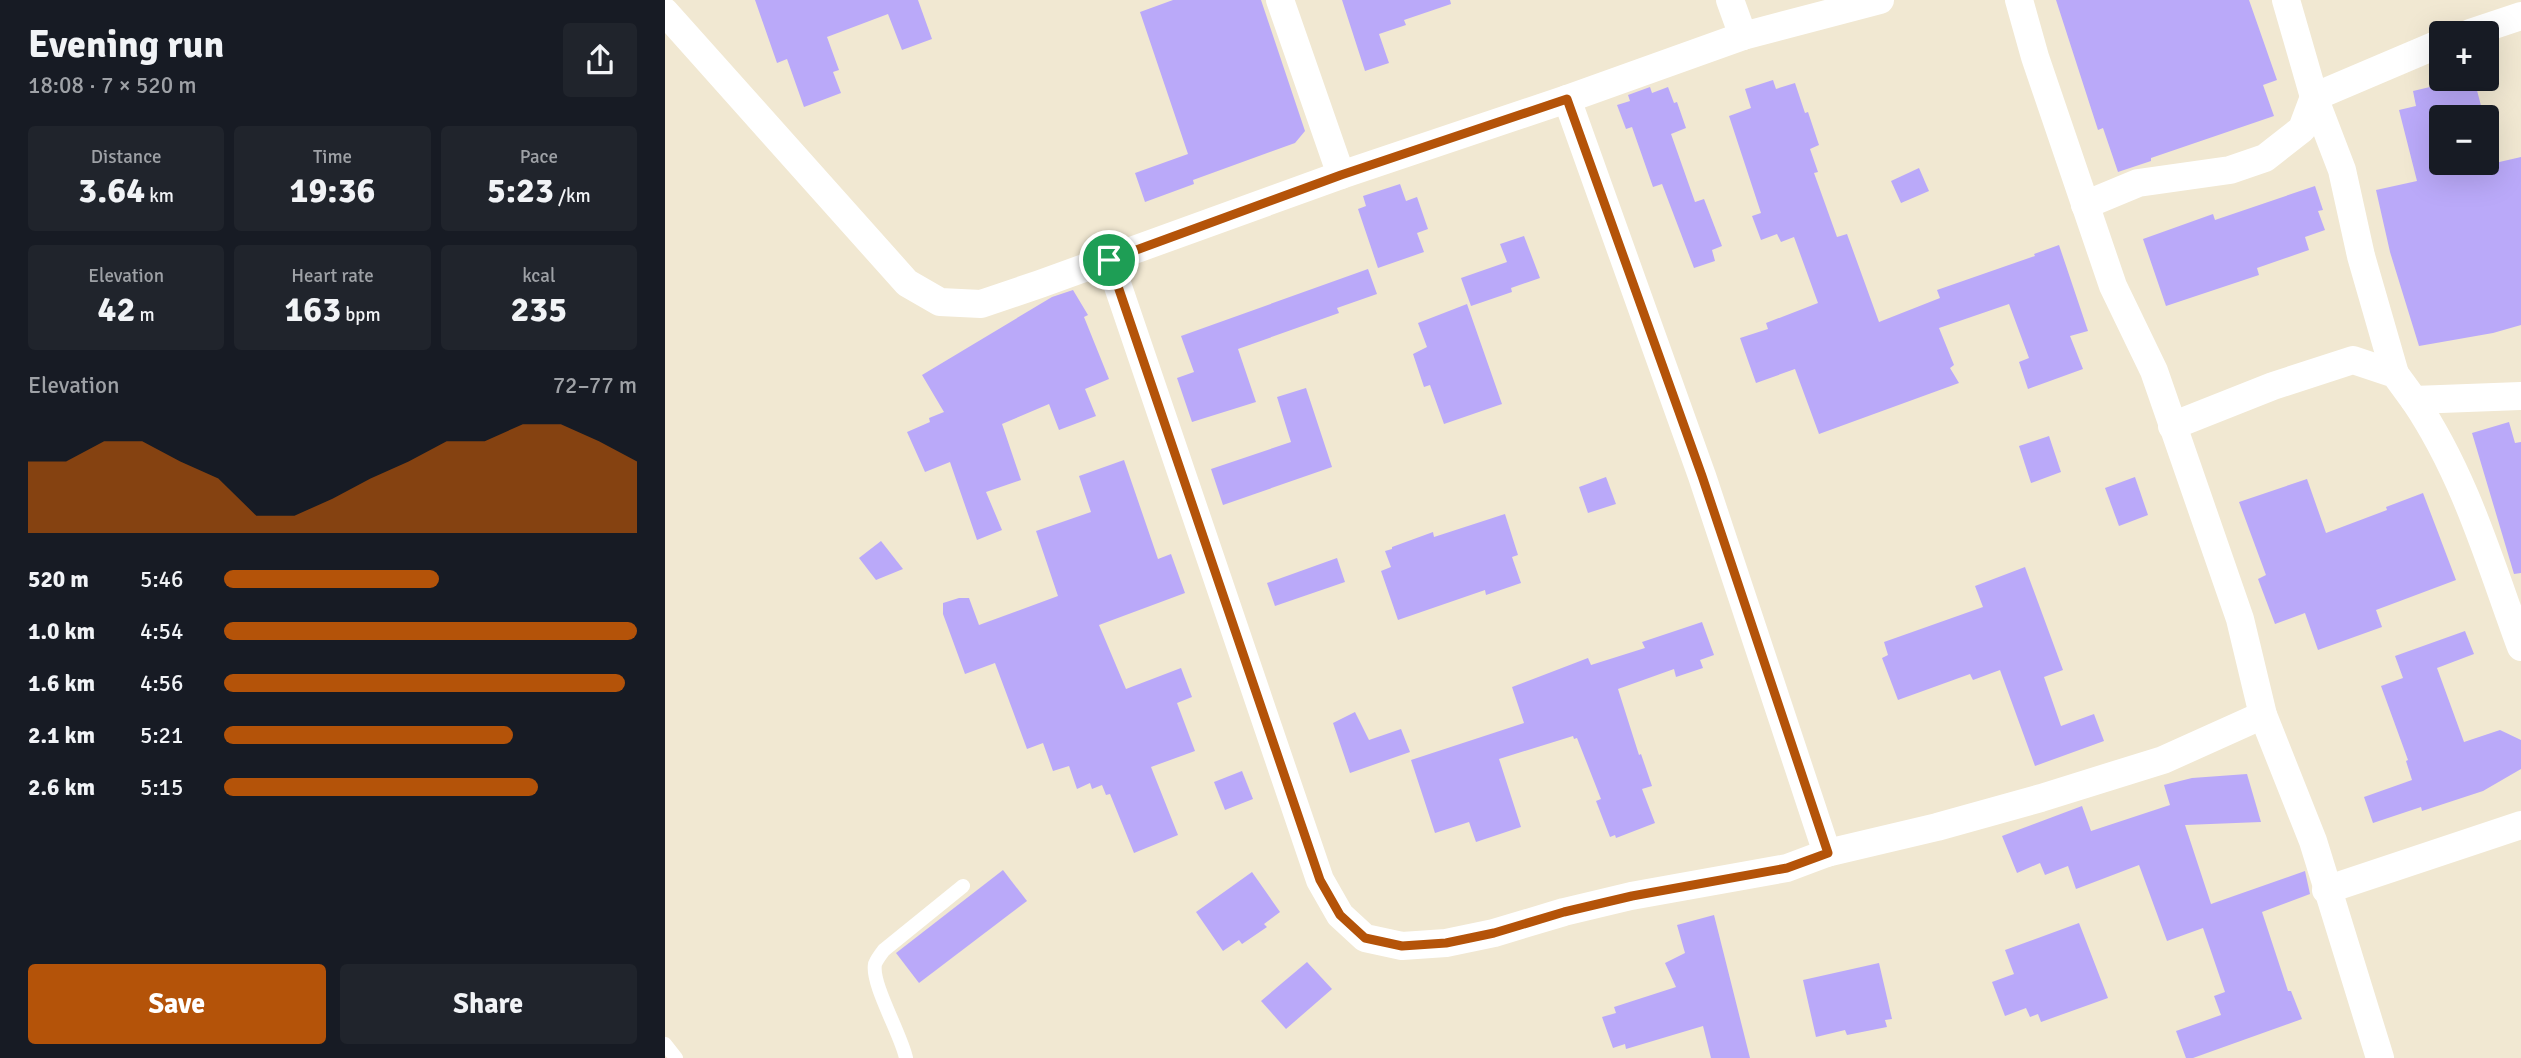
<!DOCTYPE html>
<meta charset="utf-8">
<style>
body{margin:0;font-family:Signika,sans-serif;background:#20242c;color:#f1f3f6;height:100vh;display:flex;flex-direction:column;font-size:26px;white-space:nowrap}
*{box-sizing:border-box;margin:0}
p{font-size:23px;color:#9ea1a6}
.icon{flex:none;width:38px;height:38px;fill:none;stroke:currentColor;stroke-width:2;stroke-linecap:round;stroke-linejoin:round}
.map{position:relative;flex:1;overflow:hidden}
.drawer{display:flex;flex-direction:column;background:#171b24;width:665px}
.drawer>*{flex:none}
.controls{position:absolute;left:1764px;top:21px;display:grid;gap:14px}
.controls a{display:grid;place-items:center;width:70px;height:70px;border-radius:7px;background:#171b24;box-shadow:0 7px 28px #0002;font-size:35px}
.pin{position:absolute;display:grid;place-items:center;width:60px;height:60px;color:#fff;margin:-30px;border:4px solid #fff;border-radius:50%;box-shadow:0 2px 7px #0007}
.round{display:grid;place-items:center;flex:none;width:74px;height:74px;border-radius:7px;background:#20242c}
.summary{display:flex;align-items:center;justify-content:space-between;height:119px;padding:0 28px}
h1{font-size:38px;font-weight:700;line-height:52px}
.metrics{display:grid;grid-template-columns:repeat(3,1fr);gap:10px;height:119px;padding:7px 28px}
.metrics div{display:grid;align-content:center;border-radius:7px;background:#20242c;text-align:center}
.metrics b{font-size:35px;font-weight:700}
.metrics small{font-size:19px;font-weight:400}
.metrics p{font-size:19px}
.chart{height:196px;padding:14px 28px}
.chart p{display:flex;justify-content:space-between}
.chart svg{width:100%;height:126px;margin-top:7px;fill:#b45309;opacity:.7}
.primary-button{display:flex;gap:14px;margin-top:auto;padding:14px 28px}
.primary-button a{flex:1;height:80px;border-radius:7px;background:#b45309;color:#fff;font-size:28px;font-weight:700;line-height:80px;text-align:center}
.primary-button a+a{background:#20242c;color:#f1f3f6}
ul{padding:0 28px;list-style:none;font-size:23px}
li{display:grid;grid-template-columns:112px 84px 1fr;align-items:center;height:52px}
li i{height:18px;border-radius:9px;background:#b45309}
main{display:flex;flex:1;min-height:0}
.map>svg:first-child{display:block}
.building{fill:#baa9f9}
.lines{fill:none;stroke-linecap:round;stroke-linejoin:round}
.service{stroke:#fff;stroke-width:14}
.minor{stroke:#fff;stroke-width:28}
.route-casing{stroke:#fff;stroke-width:14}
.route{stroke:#b45309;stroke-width:9}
</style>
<main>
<section class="drawer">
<div class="summary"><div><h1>Evening run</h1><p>18:08 · 7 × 520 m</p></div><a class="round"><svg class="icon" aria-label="share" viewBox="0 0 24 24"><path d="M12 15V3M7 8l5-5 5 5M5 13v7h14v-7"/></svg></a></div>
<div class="metrics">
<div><p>Distance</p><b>3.64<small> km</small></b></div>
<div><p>Time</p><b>19:36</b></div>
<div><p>Pace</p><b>5:23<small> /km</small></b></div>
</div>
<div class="metrics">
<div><p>Elevation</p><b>42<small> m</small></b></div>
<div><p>Heart rate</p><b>163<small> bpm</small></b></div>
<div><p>kcal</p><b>235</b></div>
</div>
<div class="chart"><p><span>Elevation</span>72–77 m</p>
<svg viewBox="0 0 160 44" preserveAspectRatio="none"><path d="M0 44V19L10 19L20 12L30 12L40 19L50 25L60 38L70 38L80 32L90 25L100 19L110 12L120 12L130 6L140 6L150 12L160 19V44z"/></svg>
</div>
<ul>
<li><b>520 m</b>5:46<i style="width:52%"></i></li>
<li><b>1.0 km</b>4:54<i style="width:100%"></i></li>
<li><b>1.6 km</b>4:56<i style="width:97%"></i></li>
<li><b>2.1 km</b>5:21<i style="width:70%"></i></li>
<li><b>2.6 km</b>5:15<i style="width:76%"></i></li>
</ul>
<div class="primary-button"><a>Save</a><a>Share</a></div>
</section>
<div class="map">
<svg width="1856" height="1058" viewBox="0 0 1856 1058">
<rect width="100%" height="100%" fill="#f1e8d2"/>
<g class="building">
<path d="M90,0h163l14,39 -30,11 -14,-36 -61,23 12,33 -6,2 8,21 -37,14 -17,-48 -10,4z"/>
<path d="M508,0h88l44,131 -10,12 -102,37 1,4 -49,18 -10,-29 53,-19 -48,-142z"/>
<path d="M677,0h108l1,4 -47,16 2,5 -27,9 10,29 -24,8z"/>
<path d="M1391,0h193l28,80 -14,5 11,31 -123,42v3l-33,11 -15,-44 -5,2z"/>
<path d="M1799,79h10l10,38h-43v46h46v-34l8,34 26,-6v168l-28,8 -74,13 -29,-94 -14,-62 41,-9 -18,-71 17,-4 -3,-15z"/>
<path d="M1108,80l3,9 19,-6 10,30 3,-1 11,33 -9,4 8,23 -4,1 23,64 10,-3 32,88 61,-24 -3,-8 98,-34 -1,-2 25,-9 29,86 -18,5 13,33 -55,20 -9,-27 10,-4 -20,-54 -70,24 15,37 -4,3 9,15 -140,51 -24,-65 -39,14 -16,-45 28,-9 -2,-6 52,-20 -24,-66 -13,5 -4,-8 -16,6 -9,-24 9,-3 -32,-97 22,-8 -6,-19z"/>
<path d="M985,87l2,6 16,-6 6,16 3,-1 9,26 -15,6 24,68 9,-3 18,47 -10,4 3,11 -21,7 -32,-84 -9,3 -21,-60 -6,2 -9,-24 13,-4 -2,-6z"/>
<path d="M1254,168l10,23 -28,12 -10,-22z"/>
<path d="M735,184l6,17 11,-4 11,32 -11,4 7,19 -46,16 -20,-59 8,-3 -3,-10z"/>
<path d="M1650,186l8,24 -5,1 7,19 -20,7 4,13 -52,18 2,7 -93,31 -23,-67 70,-25 2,6z"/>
<path d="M859,236l16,42 -29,10 1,4 -41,14 -10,-28 46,-16 -7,-18z"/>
<path d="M703,269l9,25 -40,14 2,5 -101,36 18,53 -64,20 -15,-44 17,-6 -13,-36z"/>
<path d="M408,290l15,25 -4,2 25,62 -24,10 11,27 -37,14 -10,-26 -47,20 19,56 -35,12 16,38 -25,10 -27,-78 -25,10 -18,-40 23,-10 -1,-4 15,-6 -22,-37 130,-78z"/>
<path d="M802,304l35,100 -58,20 -14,-39 -6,2 -11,-33 14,-7 -9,-24z"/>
<path d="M641,388l26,79 -109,38 -12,-36 80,-27 -14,-45z"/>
<path d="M1844,422l6,21 6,-1v131l-7,1 -42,-141z"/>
<path d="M1384,436l12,36 -30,11 -12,-37z"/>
<path d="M459,460l34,99 13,-5 14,39 -86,32 27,64 55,-21 11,29 -15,6 18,48 -44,16 27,68 -44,18 -24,-59 -4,1 -4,-10 -10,4 -2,-6 -13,6 -8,-23 -16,5 -10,-28 -16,6 -32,-86 -30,11 -22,-60v-11l16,-5h10l10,27 79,-29 -22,-65 55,-19 -12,-36z"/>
<path d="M941,477l10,27 -28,9 -9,-26z"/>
<path d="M1470,477l13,38 -29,11 -14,-38z"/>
<path d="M1642,479l19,54 61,-23 -1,-3 37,-14 33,87 -80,30 6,17 -64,23 -13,-37 -30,11 -17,-45 8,-4 -27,-73z"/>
<path d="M840,514l13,41 -6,2 9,26 -35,12 -1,-5 -87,30 -17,-49 10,-4 -6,-16 7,-2v-2l41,-15 1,5z"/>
<path d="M216,541l22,28 -27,11 -17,-22z"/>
<path d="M672,558l8,24 -70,24 -8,-23z"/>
<path d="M1360,567l38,103 -19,7 17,49 33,-12 10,27 -69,25 -35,-96 -27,10 -3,-6 -72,26 -16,-42 6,-3 -4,-13 99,-35 -8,-21z"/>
<path d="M1037,622l12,33 -14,5 3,8 -27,9 -2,-8 -56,20 21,66 2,-1 11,32 -10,3 13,34 -39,15 -1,-3 -5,2 -14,-36 5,-2 -24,-61 -3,1 -1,-3 -74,23 22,68 -45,15 -7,-20 -34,11 -24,-73 113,-37 -12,-36 76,-29 3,7 54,-17 -3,-6z"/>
<path d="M1800,631l9,23 -37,14 27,74 36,-12 21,10v29l-38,22 -61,20 -1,-4 -48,16 -9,-26 48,-17 -6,-19 2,-1 -27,-74 22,-8 -8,-22z"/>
<path d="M690,712l14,28 32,-11 9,23 -60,21 -17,-50z"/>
<path d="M577,771l11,28 -28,11 -11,-28z"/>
<path d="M1582,774l14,48 -76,3 26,79 94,-33 5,23 -48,18 26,79h3l11,28 -109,39h-7l-10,-27 45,-16 -7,-19 11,-4 -22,-64 -36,13 -28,-76 -63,24 -8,-23 -23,9 -5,-12 -23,10 -15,-37 80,-30 9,25 79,-26 -6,-20 28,-7z"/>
<path d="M338,870l24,31 -108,82 -23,-30z"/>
<path d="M587,872l28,40 -16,12 3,3 -25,17 -3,-4 -16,11 -27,-39z"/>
<path d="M1049,915l36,143h-39l-8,-32 -77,23 -1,-5 -12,4 -11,-31 14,-4 -2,-6 62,-20 -11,-24 20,-10 -8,-28z"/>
<path d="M1414,923l29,75 -67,24 -3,-8 -8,3 -4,-9 -21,8 -13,-34 22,-8 -9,-24z"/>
<path d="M642,962l25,27 -46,40 -25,-28z"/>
<path d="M1214,963l13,56 -7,1 2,7 -40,8 -2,-5 -29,7 -13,-57z"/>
</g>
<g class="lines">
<g class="service">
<path d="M0,1044l11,14"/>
<path d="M241,1058c-5,-24 -35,-74 -31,-94 2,-5 6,-10 9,-14l79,-64"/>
</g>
<g class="minor">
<path d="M615,0l61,175"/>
<path d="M1065,0l13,36"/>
<path d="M1354,0l16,57 78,229 41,85 86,248 23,96 50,126 67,217"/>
<path d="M1621,0l28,97 28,73 19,86 34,118"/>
<path d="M0,12l242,271 33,19 41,2 59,-20 301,-109 226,-76 176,-63 137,-36"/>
<path d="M1805,33l51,-17"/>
<path d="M902,99l135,377 125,377"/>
<path d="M1420,205l53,-22 92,-13 35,-12 37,-29 12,-32 127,-54"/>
<path d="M444,260l211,620 20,35 25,23 37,8 44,-3 48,-10 70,-21 67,-16 156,-28 40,-15 110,-26 104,-29 122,-38 100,-45"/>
<path d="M1749,400c51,75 76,163 107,247"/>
<path d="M1507,426l101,-40 80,-26 42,14 19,26 107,-4"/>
<path d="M1661,890l195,-65"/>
</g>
</g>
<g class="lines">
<g class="route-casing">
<path id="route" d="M902,99l135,377 126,377 -41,15 -155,28 -68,16 -70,21 -48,10 -44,3 -37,-8 -25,-23 -20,-35 -211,-620 232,-85z"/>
</g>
<use href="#route" class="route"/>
</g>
</svg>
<div class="controls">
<a>+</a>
<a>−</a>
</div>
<div class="pin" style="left:444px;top:260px;background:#1e9e55"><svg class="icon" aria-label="arrive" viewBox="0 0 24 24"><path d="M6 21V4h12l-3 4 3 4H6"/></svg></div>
</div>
</main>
